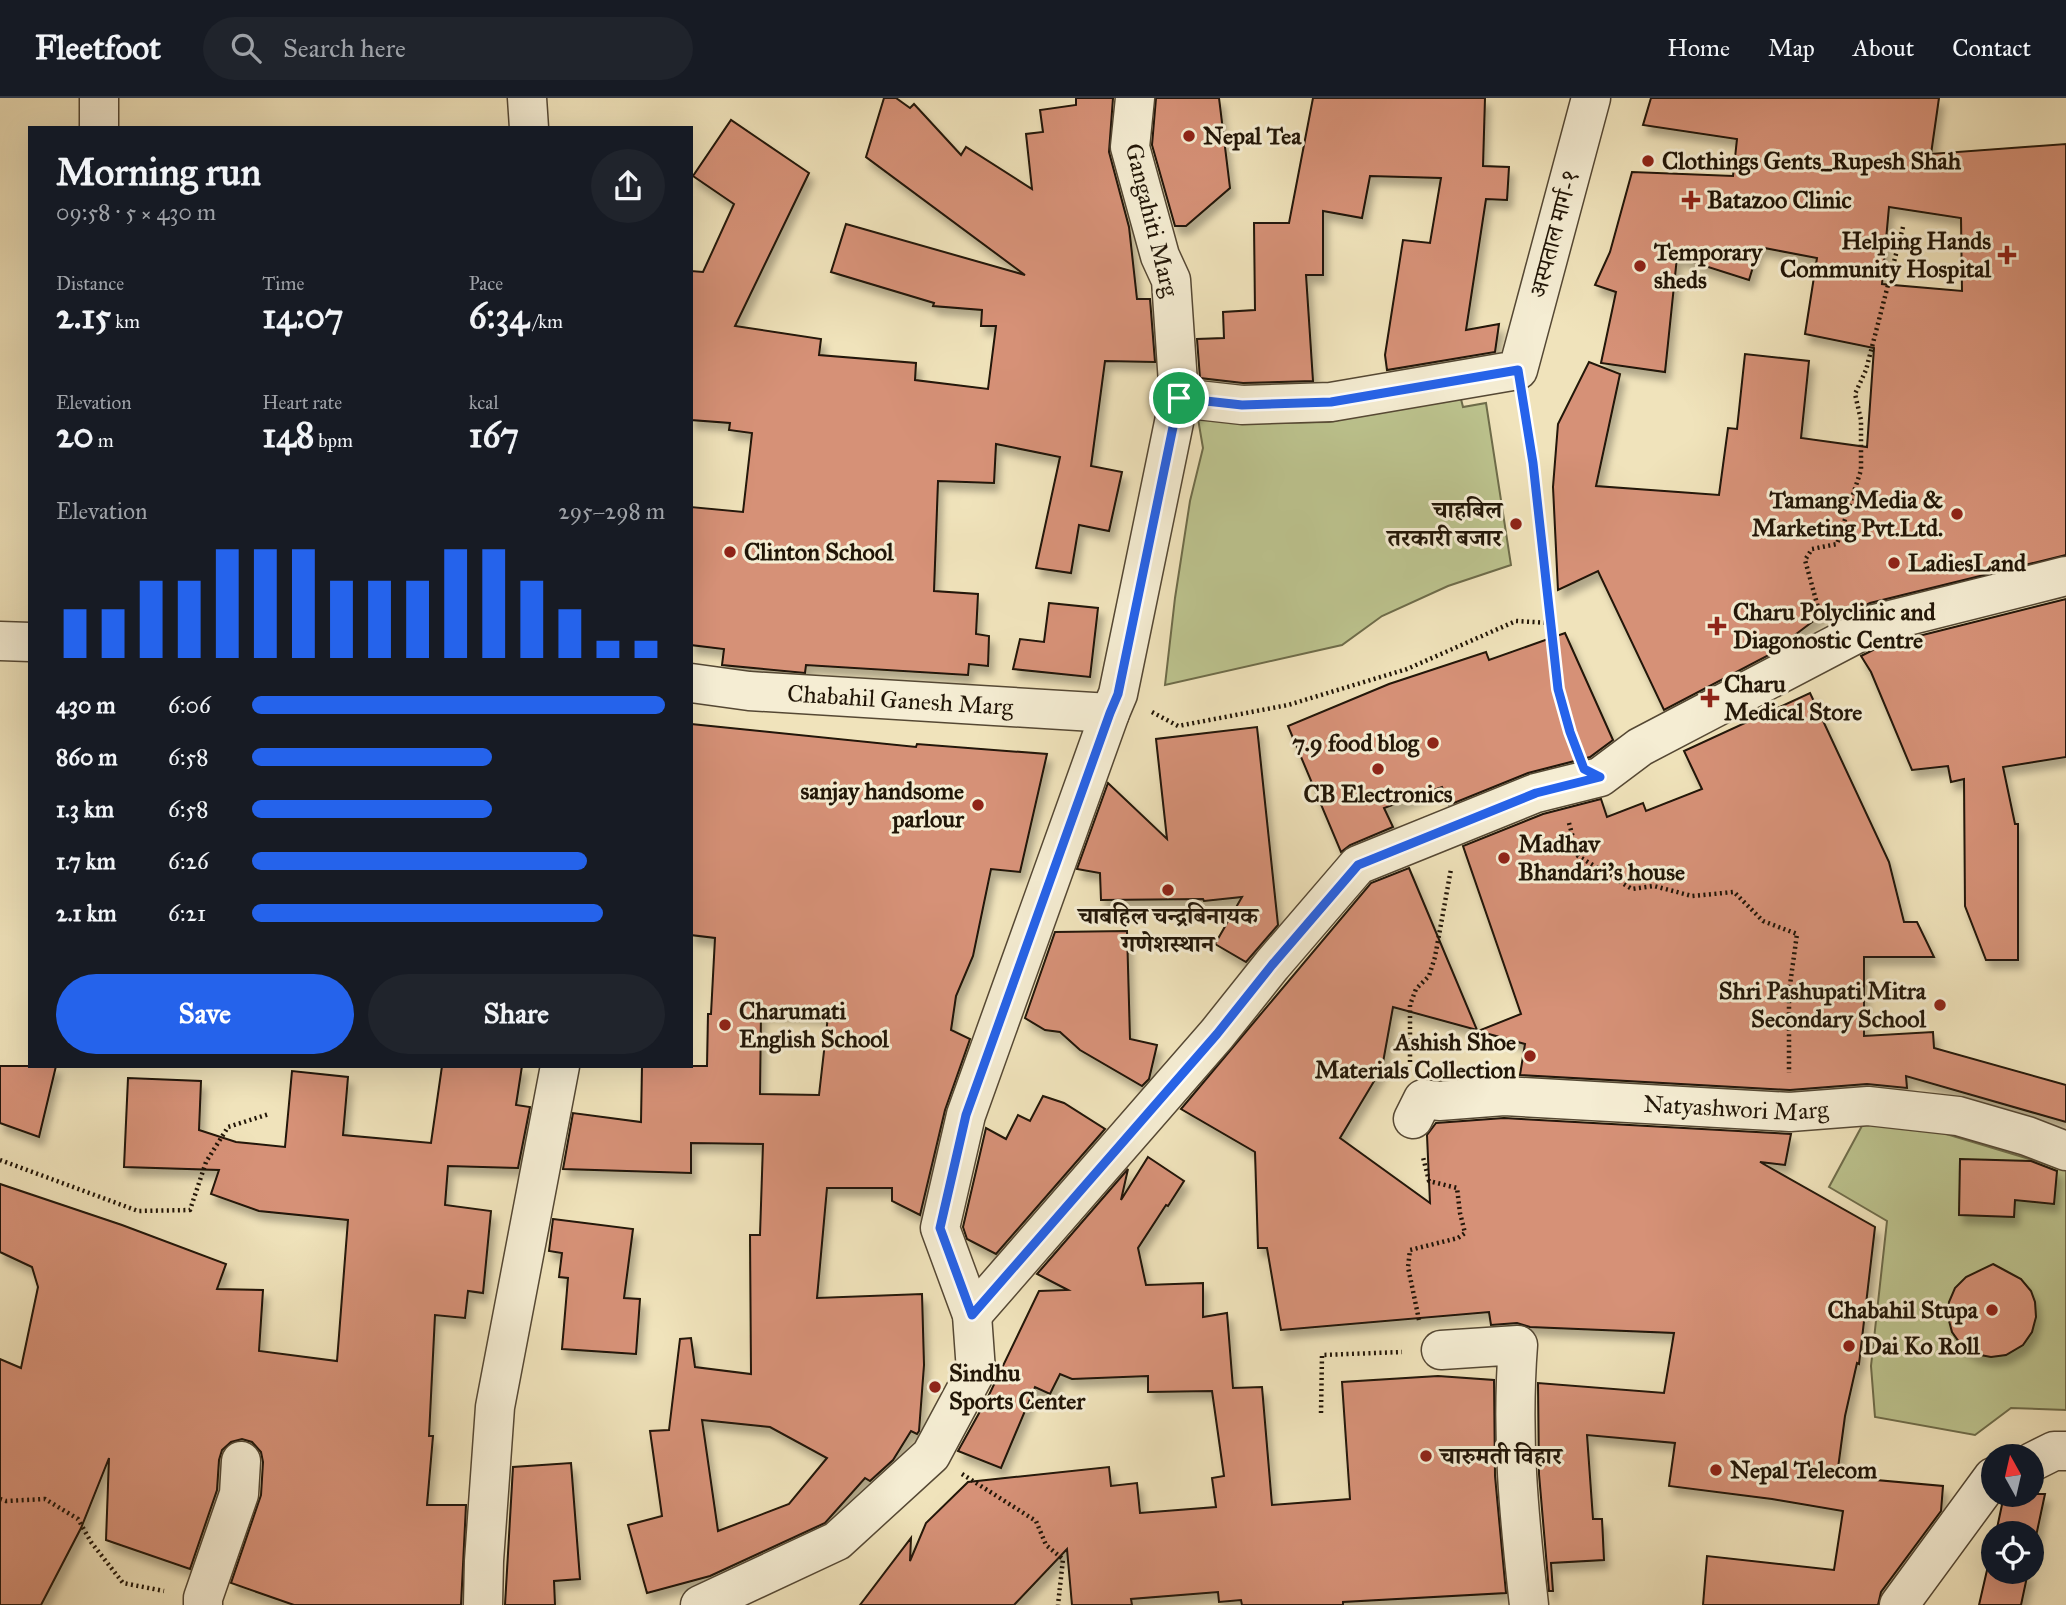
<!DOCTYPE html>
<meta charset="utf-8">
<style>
body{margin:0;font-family:"IM FELL Great Primer","Noto Serif Devanagari",serif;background:#20242c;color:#f1f3f6;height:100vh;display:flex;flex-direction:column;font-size:26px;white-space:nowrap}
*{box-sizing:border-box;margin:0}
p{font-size:23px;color:#9ea1a6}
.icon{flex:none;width:38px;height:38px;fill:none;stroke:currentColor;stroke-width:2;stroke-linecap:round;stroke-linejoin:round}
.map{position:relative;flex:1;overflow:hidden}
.details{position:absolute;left:28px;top:28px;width:665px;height:942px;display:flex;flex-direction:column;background:#171b24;border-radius:0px;box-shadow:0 7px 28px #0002}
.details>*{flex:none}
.needle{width:46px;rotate:352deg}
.tools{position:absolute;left:1981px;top:1346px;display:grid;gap:14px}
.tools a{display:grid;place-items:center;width:63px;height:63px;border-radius:50%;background:#171b24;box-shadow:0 7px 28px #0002;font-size:35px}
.pin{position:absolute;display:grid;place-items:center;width:60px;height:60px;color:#fff;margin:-30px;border:4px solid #fff;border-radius:50%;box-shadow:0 2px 7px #0007}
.round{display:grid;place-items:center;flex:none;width:74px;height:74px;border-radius:37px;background:#20242c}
.summary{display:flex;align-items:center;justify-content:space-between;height:119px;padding:0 28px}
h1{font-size:38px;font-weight:800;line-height:52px}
.metrics{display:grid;grid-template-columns:repeat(3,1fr);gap:10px;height:119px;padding:7px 28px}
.metrics div{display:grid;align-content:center}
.metrics b{font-size:35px;font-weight:800}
.metrics small{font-size:19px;font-weight:400}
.metrics p{font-size:19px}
.chart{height:196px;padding:14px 28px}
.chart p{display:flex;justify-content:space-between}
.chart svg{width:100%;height:126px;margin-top:7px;stroke:#2563eb;stroke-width:6}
.primary-button{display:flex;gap:14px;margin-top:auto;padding:14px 28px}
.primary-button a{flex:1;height:80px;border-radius:42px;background:#2563eb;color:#fff;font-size:28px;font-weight:800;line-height:80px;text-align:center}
.primary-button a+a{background:#20242c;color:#f1f3f6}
ul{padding:0 28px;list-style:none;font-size:23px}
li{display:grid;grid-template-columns:112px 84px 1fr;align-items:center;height:52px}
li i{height:18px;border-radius:9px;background:#2563eb}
header{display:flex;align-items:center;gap:42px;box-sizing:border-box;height:98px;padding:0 35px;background:#171b24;border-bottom:2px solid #363941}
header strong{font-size:33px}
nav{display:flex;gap:38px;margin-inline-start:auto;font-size:24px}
.search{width:490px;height:63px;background:#20242c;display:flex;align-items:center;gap:18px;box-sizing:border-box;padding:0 24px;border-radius:38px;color:#9ea1a6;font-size:26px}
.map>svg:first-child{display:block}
.green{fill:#bcc38e;stroke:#6e6c4a;stroke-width:2}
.building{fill:#d69177;stroke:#211507;stroke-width:2;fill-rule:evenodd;filter:url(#shadow)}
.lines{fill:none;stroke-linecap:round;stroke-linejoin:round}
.minor-casing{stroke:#554834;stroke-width:41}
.path{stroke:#211507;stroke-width:4.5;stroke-dasharray:2 3.5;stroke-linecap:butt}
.minor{stroke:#f5edd3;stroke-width:38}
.route-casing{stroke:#fff;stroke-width:14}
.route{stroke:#2563eb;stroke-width:9}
.poi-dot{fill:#8f2418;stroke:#f5edd3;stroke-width:2.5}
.labels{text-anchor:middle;stroke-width:6;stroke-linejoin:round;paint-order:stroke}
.poi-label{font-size:24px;font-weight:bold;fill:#211507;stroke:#f5edd3;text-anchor:start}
.street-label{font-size:24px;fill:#211507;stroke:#f5edd3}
</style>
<header>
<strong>Fleetfoot</strong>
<div class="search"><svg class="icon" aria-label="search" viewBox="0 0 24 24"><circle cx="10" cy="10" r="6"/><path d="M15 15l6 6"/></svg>Search here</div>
<nav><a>Home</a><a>Map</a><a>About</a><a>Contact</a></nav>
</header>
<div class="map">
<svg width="2066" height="1507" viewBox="0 0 2066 1507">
<defs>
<filter id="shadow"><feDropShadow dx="4.5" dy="8" stdDeviation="3.5" flood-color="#0004"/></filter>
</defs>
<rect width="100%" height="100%" fill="#f0e3bb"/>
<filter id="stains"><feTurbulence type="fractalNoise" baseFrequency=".00286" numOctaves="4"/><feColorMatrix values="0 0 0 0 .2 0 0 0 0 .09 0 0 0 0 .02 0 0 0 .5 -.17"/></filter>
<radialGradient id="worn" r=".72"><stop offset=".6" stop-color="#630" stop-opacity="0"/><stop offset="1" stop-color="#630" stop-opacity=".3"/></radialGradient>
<g class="green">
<path d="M1460,297l3,12 23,-4 25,162 -63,21 -66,30 -40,29 -177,40 10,-87 15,-97 13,-53 -6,-35 69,10 63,-1z"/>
<path d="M1870,1013l196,59v240l-55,-2 -36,27 -100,-18 -4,-51 16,-145 -58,-34z"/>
</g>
<g class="building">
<path d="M884,0h12l14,10 4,-4 47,51 5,-8 66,42 -6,-55 17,-2 -3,-22 36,-5v-7h37l-4,54 20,75 8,72h13l5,63 -50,-1 -14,105 31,6 -13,59 -30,-6 -8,48 -35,-5 24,-111 -64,-13 -2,39 -56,-2 -4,110 44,3 -2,40 13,2 -1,30 -19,-2 -1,11 -162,-10 -1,8 -83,-8 2,-16 -33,-4v-138l52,5 9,-79 -23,-3 1,-7 -39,-3v-149l12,1 31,-68 -41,-28 38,-56 78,53 -74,153 86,13 -2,16 97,8 -1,17 73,9 8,-63h-15l1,-16 -49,-4 1,-3 -103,-31 15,-48 179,51 -159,-118z"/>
<path d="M1156,0h63l11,90 -44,38h-11l-23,-81z"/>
<path d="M1313,0h172l-2,68 26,1 -2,33 -21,-1 -20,131 33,-6 -4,28 -108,18 -2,-15 18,-115 27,3 11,-65 -71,-2 -8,42 -39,-7v64h-17l7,106 -70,2 -43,-5 -3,-39 27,-1 -1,-26 32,-2 -1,-87h35z"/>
<path d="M1651,0h288l-8,56 135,-10v411l-196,48 -31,15 -7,-11 -65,49 -103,54 -66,-139 -40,19 -5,-103 5,-63 31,-62 31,12 -24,112 123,9 9,-67 9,1 8,-75 64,7 -8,77 66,9 7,-99 -69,-14 12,-76 -58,-11 -10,33 -72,-23 -12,115 -64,-9 15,-71 -21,-7 15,-33 22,-80 101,4 4,-37 -94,-14zM1889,109l72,11 1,73 -80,-7z"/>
<path d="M2066,501v158l-63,10 12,57h3v136h-32l-21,-54 -1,-127 -13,3 -3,-16 -36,4 -41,-98 -10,-16 22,-11z"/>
<path d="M1049,505l49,5 -8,69 -77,-8 7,-30 24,3z"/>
<path d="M1565,535l48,107 -23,17 -62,16 -79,32 -7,-18 -58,21 9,19 -43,18 -9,7 -53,-126 101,-42 97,-32 3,8z"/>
<path d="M1810,595l79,169 15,60h13l17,35h-70v79l69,-4 1,16 132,37v37l-160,-46 1,12 -40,-4 -77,6 -270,-15 5,-31 -47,-13 43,-17 -58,-168 80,-32 58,-15 6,18 36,-14 3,8 56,-22 -18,-38z"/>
<path d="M691,626l225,23 1,-3 130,10 -27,118 -29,-3 -18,87 -17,40 -5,34 19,9 -25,71 -25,105 -28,-14v-13h-65l-10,110 105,-4 2,71 -5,66 -2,3 -6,-3 -18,29 -23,21 -5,-3 -40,45 -115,53 -63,17 -19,-68 34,-9 -12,-85 19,-1 11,-91 11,-1 4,29 56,7 -1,-139h10l3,-91 -72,-1v30l-128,-4 10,-56 68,9 1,-56h65l1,-52h3l4,-76 -24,-3zM761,914l67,4 -9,79 -59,-1zM702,1322l68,7 57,31 -38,46 -71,27z"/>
<path d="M1257,629l21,198 -32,37 -31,-18 27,-47 -38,4 -1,-2 -102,1 -1,-27 -23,-4 31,-86 59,56 -11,-100z"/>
<path d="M1409,770l68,162 -84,-23 -11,61 -42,70 90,65 -3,-68 9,-12 68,-5 287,16 -6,31 -25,-3 115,65 -16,137 -2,-1 -12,53 -7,52 28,5 -1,6 78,7 -2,25 -60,81 -3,13h-175l4,-49 127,14 9,-59 -71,-12 -103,-13 6,-43 -88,-8 6,84h9l2,41 -53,3 2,28h-4l-10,-117 -1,-91 126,10 10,-60 -144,-6 -13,-4 -26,2 -2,-13 -208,18 -14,-82h-9l-3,-96 -74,-43 190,-226z"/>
<path d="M1127,833l3,108 27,6 -8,34 -7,7 -62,-36 -20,-18 -15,-2 -20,-12 30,-86z"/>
<path d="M0,968h56l-17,71 -39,-14z"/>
<path d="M442,968h80l-6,39 14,2 -12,61 -70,-2 -3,39 46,6 -8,82 -15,-2 -3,27 -30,-3 -6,121h4l-6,69h39l-5,100h-167l-63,-22 30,-88 2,-33 -2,-10 -9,-10 -10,-3 -11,3 -9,8 -3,10 -2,30 -27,79 -84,-29 3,-82 -28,70 -40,77h-41v-246l21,9 17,-81 -6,-20 -32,-15v-68l122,41 104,39 -9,25 46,1 -4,61 78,10 11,-141 -89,-9 -48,-17 8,-24 -95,-3 4,-89 73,3 -2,49 37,12 49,5 7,-76 56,6 -5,58 88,8z"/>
<path d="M1043,998l21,7 41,26 -109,125 -29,-15 -4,-12 23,-99 20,11 12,-24 12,6z"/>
<path d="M1148,1059l36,24 -16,25 -2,-1 -28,43 8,37 57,-2v34l24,-4 6,75 29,-1 10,118 78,-6 -8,-117 96,-6 56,4 1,96 11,117 -163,9v3h-101l-1,-5 -22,2 -1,-10 -87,7 1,6h-60l-5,-56 -53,56h-154l51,-67 -1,23 16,-38 42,-41 141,-15 2,19 26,-3 3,30 76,-6 -4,-29 12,-2 -12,-85 -64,1v-16l-76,3 -12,-5 -10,20 -15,-7 -34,81 -43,-17 30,-54 51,-106 29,-1 -31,-16 91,-105 -7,31z"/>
<path d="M1960,1061l71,2 26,10 -3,33 -39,-4 -1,17 -55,-2z"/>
<path d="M553,1121l80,10 -9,69 16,1 -4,55 -74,-5 6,-71 -9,-1 3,-24 -13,-2z"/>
<path d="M1993,1166l28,15 10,12 4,11 1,15 -4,15 -9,13 -17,10 -15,2 -16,-3 -13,-8 -10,-14 -4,-15 1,-15 6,-14 11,-11z"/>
<path d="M571,1365l9,116 -26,2 1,24h-50l8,-138z"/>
<path d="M2007,1396h38l-13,61v-22h-36l7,-33z"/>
<path d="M1993,1446v28h35l-7,33h-42z"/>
</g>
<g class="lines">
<g class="minor-casing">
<g id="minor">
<path d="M99,0v30"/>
<path d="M527,0l2,30"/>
<path d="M1179,300l63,7 89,-3 187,-32 73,-272"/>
<path d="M0,543l30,1"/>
<path id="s1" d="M691,585l58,8 361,22"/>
<path id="s2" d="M1413,1021l10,-20 16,2 65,-5 286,16 78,-6 90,10 69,20 39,15"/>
<path d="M972,1217l245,-281 55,-69 86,-100 178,-72 64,-16 40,-30 235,-123 191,-48"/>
<path d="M1441,1252l77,-5c-7,90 1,171 11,260"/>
<path d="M2032,1364l22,-11h12"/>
<path d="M203,1507v-7l36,-104 2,-33"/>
<path d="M483,1507l1,-44 11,-154 65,-341"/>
<path d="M700,1507l137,-64 94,-86 45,-84 -4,-56 -32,-87 26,-113 144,-402 8,-19 61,-296 -8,-118 -11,-24 -30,-109 5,-49"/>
<path d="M1899,1507l94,-128"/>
</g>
</g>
<g class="path">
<path d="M1524,311c10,64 17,127 24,191 5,48 8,97 26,142"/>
<path d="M1819,513l-14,-51 7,-11 25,-5 24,-74v-50l-6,-26 11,-24 37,-143"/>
<path d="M1152,614l26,14 110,-21 119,-36 109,-48 34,2"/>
<path d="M1569,725l9,33 54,33 22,-3 38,10 42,-4 29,29 34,13 -8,58v81"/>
<path d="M1410,964v-57l6,-16 13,-13 6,-19 16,-88"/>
<path d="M0,1062l138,51 52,-1 16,-48 22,-35 41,-13"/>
<path d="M1419,1222l-11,-53 2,-17 48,-12 7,-5 -5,-20 -3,-25 -28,-7 -6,-24"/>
<path d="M1321,1315l1,-58 80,-3"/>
<path d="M962,1376l74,47 10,24 17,14 -5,46"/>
<path d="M0,1401l6,2 39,-2 33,20 13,23 32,41 41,8"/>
</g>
<use href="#minor" class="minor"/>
</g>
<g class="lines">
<g class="route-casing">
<path id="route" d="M1518,272l15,93 25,226 12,43 14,37 16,8 -64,16 -178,72 -86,100 -55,69 -245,281 -32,-87 26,-113 144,-402 8,-19 61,-296 63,7 89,-3z"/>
</g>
<use href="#route" class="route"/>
</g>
<g class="poi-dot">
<circle cx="1189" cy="38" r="7"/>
<circle cx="1648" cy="63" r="7"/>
<path d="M1687.5 91.5h7v7h7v7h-7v7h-7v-7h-7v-7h7z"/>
<path d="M2003.5 146.5h7v7h7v7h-7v7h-7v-7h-7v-7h7z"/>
<circle cx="1640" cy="168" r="7"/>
<circle cx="1957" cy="416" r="7"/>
<circle cx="1516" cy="426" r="7"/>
<circle cx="730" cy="454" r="7"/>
<circle cx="1894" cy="465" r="7"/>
<path d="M1713.5 517.5h7v7h7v7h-7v7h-7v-7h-7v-7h7z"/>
<path d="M1706.5 589.5h7v7h7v7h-7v7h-7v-7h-7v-7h7z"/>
<circle cx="1433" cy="645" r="7"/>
<circle cx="1378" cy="671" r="7"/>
<circle cx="978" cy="707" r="7"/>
<circle cx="1504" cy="760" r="7"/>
<circle cx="1168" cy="792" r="7"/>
<circle cx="1940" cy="907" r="7"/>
<circle cx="725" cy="927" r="7"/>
<circle cx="1530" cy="958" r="7"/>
<circle cx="1992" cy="1212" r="7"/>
<circle cx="1849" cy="1248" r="7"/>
<circle cx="935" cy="1289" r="7"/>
<circle cx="1426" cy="1358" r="7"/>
<circle cx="1716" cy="1372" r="7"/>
</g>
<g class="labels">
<g class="poi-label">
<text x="1203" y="46">Nepal Tea</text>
<text x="1662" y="71">Clothings Gents_Rupesh Shah</text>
<text x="1707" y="110">Batazoo Clinic</text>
<text x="1991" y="151" text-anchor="end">Helping Hands<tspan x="1991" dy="28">Community Hospital</tspan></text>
<text x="1654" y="162">Temporary<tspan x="1654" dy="28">sheds</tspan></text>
<text x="1943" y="410" text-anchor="end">Tamang Media &amp;<tspan x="1943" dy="28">Marketing Pvt.Ltd.</tspan></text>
<text x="1502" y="420" text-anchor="end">चाहबिल<tspan x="1502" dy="28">तरकारी बजार</tspan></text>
<text x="744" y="462">Clinton School</text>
<text x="1908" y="473">LadiesLand</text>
<text x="1733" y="522">Charu Polyclinic and<tspan x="1733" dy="28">Diagonostic Centre</tspan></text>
<text x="1724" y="594">Charu<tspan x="1724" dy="28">Medical Store</tspan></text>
<text x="1419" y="653" text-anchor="end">7.9 food blog</text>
<text x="964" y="701" text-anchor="end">sanjay handsome<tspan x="964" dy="28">parlour</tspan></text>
<text x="1378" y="704" text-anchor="middle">CB Electronics</text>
<text x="1518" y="754">Madhav<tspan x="1518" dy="28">Bhandari's house</tspan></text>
<text x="1168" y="826" text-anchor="middle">चाबहिल चन्द्रबिनायक<tspan x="1168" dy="28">गणेशस्थान</tspan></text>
<text x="1926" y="901" text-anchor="end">Shri Pashupati Mitra<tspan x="1926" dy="28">Secondary School</tspan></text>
<text x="739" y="921">Charumati<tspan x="739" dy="28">English School</tspan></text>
<text x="1516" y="952" text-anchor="end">Ashish Shoe<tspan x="1516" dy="28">Materials Collection</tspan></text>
<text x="1978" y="1220" text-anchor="end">Chabahil Stupa</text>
<text x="1863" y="1256">Dai Ko Roll</text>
<text x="949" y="1283">Sindhu<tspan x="949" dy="28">Sports Center</tspan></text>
<text x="1440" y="1366">चारुमती विहार</text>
<text x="1730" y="1380">Nepal Telecom</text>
</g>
<g class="street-label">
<text transform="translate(1152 122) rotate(76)" y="8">Gangahiti Marg</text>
<text transform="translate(1554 136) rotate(-75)" y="8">अस्पताल मार्ग-१</text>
<text dy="8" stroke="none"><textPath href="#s1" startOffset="210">Chabahil Ganesh Marg</textPath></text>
<text dy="8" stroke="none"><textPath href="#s2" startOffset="336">Natyashwori Marg</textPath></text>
</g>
</g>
<rect width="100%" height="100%" filter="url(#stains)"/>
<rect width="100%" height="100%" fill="url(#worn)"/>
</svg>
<div class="tools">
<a><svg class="needle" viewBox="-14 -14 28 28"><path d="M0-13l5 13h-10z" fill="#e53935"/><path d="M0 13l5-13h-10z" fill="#9ea1a6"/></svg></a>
<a><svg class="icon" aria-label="locate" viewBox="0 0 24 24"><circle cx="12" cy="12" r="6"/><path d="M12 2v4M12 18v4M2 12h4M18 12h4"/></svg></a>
</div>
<div class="pin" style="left:1179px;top:300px;background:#1e9e55"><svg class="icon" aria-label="arrive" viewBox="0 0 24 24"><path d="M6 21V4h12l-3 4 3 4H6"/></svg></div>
<section class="details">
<div class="summary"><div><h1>Morning run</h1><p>09:58 · 5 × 430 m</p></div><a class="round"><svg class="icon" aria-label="share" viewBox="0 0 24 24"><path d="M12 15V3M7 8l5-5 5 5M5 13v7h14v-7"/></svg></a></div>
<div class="metrics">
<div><p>Distance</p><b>2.15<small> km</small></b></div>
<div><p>Time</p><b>14:07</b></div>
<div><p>Pace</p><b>6:34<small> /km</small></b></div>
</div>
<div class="metrics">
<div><p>Elevation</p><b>20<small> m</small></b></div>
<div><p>Heart rate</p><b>148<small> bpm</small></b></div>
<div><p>kcal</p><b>167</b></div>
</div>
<div class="chart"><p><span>Elevation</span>295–298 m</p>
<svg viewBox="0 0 160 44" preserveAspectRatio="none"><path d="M5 44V27M15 44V27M25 44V17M35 44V17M45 44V6M55 44V6M65 44V6M75 44V17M85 44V17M95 44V17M105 44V6M115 44V6M125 44V17M135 44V27M145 44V38M155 44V38"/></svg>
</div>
<ul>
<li><b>430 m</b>6:06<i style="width:100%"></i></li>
<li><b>860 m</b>6:58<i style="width:58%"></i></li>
<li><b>1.3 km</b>6:58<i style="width:58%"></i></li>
<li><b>1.7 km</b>6:26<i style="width:81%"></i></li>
<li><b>2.1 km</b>6:21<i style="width:85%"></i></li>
</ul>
<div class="primary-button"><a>Save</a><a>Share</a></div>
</section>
</div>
